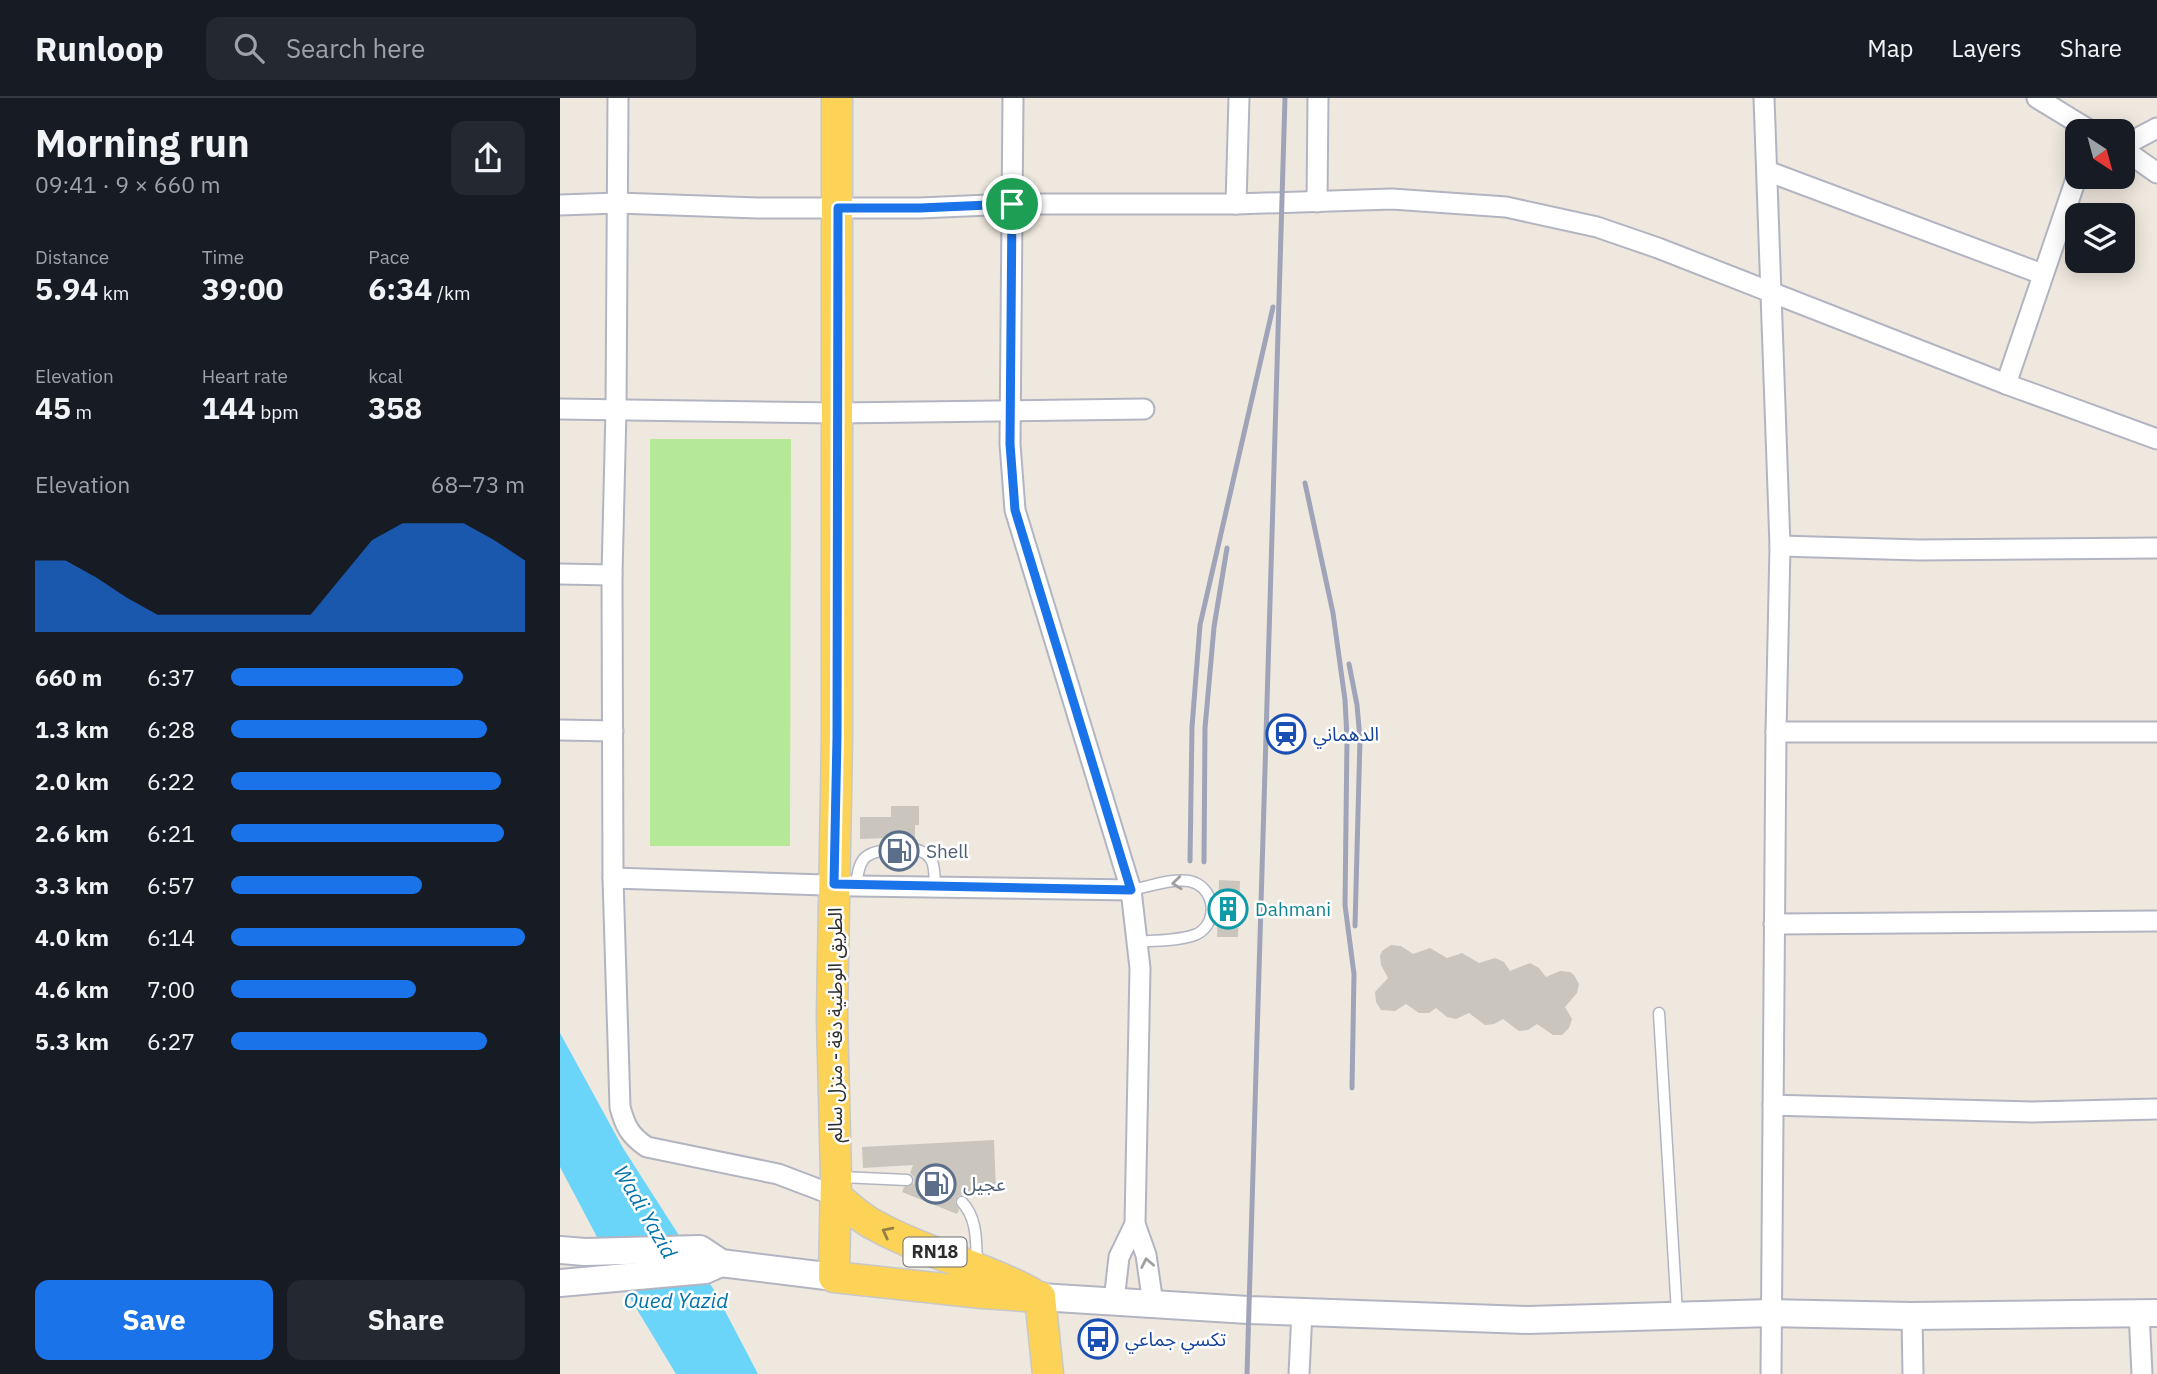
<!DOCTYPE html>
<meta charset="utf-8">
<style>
body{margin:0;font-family:"IBM Plex Sans","Noto Sans Arabic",sans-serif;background:#242831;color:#f1f3f6;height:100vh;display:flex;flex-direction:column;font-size:26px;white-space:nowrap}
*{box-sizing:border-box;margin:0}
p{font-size:23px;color:#9ea1a6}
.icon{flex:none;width:38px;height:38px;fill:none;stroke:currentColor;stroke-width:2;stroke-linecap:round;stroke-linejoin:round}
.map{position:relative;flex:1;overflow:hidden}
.drawer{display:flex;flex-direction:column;background:#171b24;width:560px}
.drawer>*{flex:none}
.needle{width:46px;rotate:144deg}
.controls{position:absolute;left:1505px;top:21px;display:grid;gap:14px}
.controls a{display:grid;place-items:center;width:70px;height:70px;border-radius:14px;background:#171b24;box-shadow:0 4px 18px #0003;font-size:35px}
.pin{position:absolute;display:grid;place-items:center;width:60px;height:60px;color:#fff;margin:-30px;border:4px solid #fff;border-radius:50%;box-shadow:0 2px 7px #0007}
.round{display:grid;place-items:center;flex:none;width:74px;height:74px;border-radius:14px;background:#242831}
.headline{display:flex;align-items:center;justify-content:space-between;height:119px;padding:0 35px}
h1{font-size:38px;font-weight:700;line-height:52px}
.metrics{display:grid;grid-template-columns:repeat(3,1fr);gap:10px;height:119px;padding:7px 35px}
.metrics div{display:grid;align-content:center}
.metrics b{font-size:30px;font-weight:700}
.metrics small{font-size:19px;font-weight:400}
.metrics p{font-size:19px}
.chart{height:196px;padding:14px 35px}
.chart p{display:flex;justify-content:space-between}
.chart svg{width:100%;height:126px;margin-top:7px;fill:#1a73e8;opacity:.7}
.button{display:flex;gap:14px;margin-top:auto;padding:14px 35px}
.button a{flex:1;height:80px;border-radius:14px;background:#1a73e8;color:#fff;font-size:28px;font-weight:700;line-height:80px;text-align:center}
.button a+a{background:#242831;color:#f1f3f6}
ul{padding:0 35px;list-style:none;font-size:23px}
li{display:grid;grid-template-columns:112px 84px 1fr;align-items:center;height:52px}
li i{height:18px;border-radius:9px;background:#1a73e8}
header{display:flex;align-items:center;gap:42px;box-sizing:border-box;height:98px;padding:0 35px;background:#171b24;border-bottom:2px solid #363941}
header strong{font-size:33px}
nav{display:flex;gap:38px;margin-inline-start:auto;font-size:24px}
.search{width:490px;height:63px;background:#242831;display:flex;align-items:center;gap:18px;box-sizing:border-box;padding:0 24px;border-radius:14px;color:#9ea1a6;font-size:26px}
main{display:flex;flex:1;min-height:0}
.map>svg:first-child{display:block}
.green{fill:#b5e997}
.water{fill:#6ad5f8}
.building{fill:#cbc6bd}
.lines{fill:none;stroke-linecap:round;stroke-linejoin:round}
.service-casing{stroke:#b2b5c1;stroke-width:13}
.minor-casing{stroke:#b2b5c1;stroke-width:23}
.secondary-casing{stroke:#b2b5c1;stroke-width:30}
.primary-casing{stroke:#c8c8c8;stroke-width:33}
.service{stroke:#fff;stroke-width:10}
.minor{stroke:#fff;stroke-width:19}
.secondary{stroke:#fff;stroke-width:26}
.primary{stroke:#fcd257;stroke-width:30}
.rail{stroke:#a0a4b8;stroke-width:5}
.oneway{stroke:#a0a0a0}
.oneway2{stroke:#948042}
.route-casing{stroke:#fff;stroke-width:14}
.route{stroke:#1a73e8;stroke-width:9}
.labels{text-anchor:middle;stroke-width:5;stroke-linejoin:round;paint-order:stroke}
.shield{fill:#fff;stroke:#6c6c6c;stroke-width:2}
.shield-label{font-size:18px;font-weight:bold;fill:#2d2d2d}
.transit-label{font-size:19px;fill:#164399;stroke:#fff;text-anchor:start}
.service-label{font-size:19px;fill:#4e5e75;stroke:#fff;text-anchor:start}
.culture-label{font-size:19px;fill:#0d838f;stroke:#fff;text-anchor:start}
.street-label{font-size:19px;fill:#2d2d2d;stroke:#fff}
.water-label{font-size:21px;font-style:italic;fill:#0374ab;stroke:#fff}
</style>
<header>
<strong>Runloop</strong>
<div class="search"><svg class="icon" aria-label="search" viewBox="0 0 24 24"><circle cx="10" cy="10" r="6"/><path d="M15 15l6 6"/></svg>Search here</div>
<nav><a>Map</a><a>Layers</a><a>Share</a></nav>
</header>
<main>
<section class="drawer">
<div class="headline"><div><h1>Morning run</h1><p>09:41 · 9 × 660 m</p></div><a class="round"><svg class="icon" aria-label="share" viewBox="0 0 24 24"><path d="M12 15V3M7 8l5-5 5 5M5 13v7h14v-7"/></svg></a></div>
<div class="metrics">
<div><p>Distance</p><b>5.94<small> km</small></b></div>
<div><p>Time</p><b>39:00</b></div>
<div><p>Pace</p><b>6:34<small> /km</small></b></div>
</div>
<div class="metrics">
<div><p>Elevation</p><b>45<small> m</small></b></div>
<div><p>Heart rate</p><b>144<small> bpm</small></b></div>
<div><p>kcal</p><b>358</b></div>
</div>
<div class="chart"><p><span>Elevation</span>68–73 m</p>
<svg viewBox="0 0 160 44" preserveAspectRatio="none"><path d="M0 44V19L10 19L20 25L30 32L40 38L50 38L60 38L70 38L80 38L90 38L100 25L110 12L120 6L130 6L140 6L150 12L160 19V44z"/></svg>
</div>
<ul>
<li><b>660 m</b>6:37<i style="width:79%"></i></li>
<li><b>1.3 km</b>6:28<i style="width:87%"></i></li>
<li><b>2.0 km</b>6:22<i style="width:92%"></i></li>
<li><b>2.6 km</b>6:21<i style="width:93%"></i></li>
<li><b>3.3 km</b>6:57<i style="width:65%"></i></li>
<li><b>4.0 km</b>6:14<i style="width:100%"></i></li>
<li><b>4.6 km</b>7:00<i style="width:63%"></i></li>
<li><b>5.3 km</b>6:27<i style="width:87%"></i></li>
</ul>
<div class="button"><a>Save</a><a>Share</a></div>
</section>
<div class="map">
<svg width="1597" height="1276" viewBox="0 0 1597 1276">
<rect width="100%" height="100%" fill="#efe8de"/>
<path class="green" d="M90,341h141l-1,407h-140z"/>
<path class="water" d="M0,935l63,115 91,142 44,84h-82l-52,-86 -64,-121z"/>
<g class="building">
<path d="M331,708h28v19h-4v17l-5,2 -2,6 2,4 5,3v5h-27v-4l6,-3 2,-5 -2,-5 -5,-2v-5l-29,1v-22h31z"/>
<path d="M659,782l21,1 -2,56h-21z"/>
<path d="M831,847l10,1 12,8 17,-6 17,10 15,-5 17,10 16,-5 9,4 6,9 20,-8 9,5 7,9 14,-6 10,1 4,3 5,9 -2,9 -12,14 7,12 -3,9 -7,7h-9l-16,-11 -9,6 -9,1 -16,-12 -9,5 -9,1 -16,-12 -13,6 -9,-2 -11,-9 -7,5h-10l-13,-9 -11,7 -14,-1 -5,-8 -1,-10 13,-14 -7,-13 -1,-9 2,-5z"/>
<path d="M434,1042l2,51 -30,1 -1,3 -7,1 -3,6 4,8 -2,4 -55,-22 2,-5 10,-4v-6l-4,-4 3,-8 -50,3 -1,-21z"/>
</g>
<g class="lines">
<g class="service-casing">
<g id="service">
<path d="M355,751c21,6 19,18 20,37"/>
<path d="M296,788c3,-25 6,-34 33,-36"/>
<path d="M571,792c17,-3 41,-12 58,-9 26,5 31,41 8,53 -16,7 -41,6 -59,8"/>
<path d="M1099,915l18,300"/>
<path d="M281,1079l66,3"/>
<path d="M402,1104c16,17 14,41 15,63"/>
</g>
</g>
<g class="minor-casing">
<g id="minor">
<path d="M58,0l-2,312 -4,165 1,303 7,229c5,19 10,29 27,40l131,27 58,22"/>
<path d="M453,0l-3,346 5,66 116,380 9,78 -5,256 11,31 7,49"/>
<path d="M1204,0l16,448 -4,186 -5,642"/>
<path d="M1477,0l54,33"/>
<path d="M1563,48l34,-18"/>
<path d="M1563,51l34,24"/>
<path d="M1207,73l275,103"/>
<path d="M757,104l1,-104"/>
<path d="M676,106l3,-106"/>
<path d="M0,107l58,-2 139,5h163l92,-4h224l156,-5 114,8 91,20 61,21 348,136 151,55"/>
<path d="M1446,286l71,-208"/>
<path d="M0,311l277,4 307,-4"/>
<path d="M1220,448l140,4 237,-2"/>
<path d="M0,476l52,1"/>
<path d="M0,632l53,1"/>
<path d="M1216,634h381"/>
<path d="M53,780l243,8 275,4"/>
<path d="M1214,826l383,-3"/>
<path d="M1213,1007l259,7 125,-3"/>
<path d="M554,1203l5,-44 16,-33"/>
<path d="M1579,1214l3,62"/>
<path d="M1352,1218l1,58"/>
<path d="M739,1276l3,-63"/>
</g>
</g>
<g class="secondary-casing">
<g id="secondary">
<path d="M0,1152l25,2 115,-3 21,14 113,14"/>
<path d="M0,1185l145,-13 16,-7"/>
<path d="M480,1199l208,13 280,10 244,-7 140,3 245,-3"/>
</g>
</g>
<g class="primary-casing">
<g id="primary">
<path d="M277,0v639l-5,279 4,161 -2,100 148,16 58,4"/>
<path d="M276,1098c14,12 27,24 44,32 48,26 102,38 150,64"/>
<path d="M480,1199l8,77"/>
</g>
</g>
<use href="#service" class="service"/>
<use href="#minor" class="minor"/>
<use href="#secondary" class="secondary"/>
<use href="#primary" class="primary"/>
<g class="rail">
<path d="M745,385l28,130 12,87 2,38 -2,167 9,69 -2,114"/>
<path d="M789,566l8,41 3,34 -5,187"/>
<path d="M630,763l2,-134 8,-102 73,-318"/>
<path d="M644,764l1,-134 9,-101 13,-79"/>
<path d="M687,1276l38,-1276"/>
</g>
</g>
<defs><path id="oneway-chevron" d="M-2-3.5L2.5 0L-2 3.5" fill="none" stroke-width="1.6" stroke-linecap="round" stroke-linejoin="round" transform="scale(1.75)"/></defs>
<g class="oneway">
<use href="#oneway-chevron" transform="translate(617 785) rotate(174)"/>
<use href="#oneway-chevron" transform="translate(587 1165) rotate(-101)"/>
</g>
<use class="oneway2" href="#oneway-chevron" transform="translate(327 1134) rotate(-153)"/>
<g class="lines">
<g class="route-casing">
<path id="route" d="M452,106l-2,240 5,66 116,380 -297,-6 3,-147 1,-529h82z"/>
</g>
<use href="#route" class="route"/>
</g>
<defs>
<g id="station-ring" transform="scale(2.0125)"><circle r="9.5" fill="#fff" stroke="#1a4fb4" stroke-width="1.5"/><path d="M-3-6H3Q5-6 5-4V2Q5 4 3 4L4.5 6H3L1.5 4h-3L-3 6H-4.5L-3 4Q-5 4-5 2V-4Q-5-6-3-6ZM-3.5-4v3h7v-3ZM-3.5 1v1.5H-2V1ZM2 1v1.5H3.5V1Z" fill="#1a4fb4"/></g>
<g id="fuel-ring" transform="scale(2.0125)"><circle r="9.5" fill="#fff" stroke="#5c6f8a" stroke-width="1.5"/><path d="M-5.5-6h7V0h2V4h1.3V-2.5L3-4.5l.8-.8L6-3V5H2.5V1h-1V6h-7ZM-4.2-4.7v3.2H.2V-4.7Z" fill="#5c6f8a"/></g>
<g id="building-ring" transform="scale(2.0125)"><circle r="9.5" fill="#fff" stroke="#0f9aa8" stroke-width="1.5"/><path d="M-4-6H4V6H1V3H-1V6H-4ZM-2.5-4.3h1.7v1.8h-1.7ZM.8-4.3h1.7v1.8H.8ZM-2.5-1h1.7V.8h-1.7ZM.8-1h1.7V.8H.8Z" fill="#0f9aa8"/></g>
<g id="bus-ring" transform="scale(2.0125)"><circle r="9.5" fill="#fff" stroke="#1a4fb4" stroke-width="1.5"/><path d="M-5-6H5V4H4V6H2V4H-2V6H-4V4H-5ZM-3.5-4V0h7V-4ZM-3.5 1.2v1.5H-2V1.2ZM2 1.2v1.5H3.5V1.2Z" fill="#1a4fb4"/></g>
</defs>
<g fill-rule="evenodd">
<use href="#station-ring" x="726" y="636"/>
<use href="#fuel-ring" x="339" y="753"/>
<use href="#building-ring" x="668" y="811"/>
<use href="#fuel-ring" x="376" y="1086"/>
<use href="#bus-ring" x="538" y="1241"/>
</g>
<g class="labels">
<rect class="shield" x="343.5" y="1139.5" width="63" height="29" rx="5"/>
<g class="shield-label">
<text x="375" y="1160">RN18</text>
</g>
<g class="transit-label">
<text x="753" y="643">الدهماني</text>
<text x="565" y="1248">تكسي جماعي</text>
</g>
<g class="service-label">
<text x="366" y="760">Shell</text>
<text x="403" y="1093">عجيل</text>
</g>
<g class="culture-label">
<text x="695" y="818">Dahmani</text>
</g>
<g class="street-label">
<text transform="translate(275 927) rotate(-90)" y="7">الطريق الوطنية دقة - منزل سالم</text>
</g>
<g class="water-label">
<text transform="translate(85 1114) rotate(60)" y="7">Wadi Yazid</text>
<text x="116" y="1210">Oued Yazid</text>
</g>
</g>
</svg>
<div class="controls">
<a><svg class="needle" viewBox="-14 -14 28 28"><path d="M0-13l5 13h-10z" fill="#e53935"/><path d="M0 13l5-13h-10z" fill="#9ea1a6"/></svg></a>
<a><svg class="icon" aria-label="layers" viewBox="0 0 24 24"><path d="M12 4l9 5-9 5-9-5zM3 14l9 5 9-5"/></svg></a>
</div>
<div class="pin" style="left:452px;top:106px;background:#1e9e55"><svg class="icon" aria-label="arrive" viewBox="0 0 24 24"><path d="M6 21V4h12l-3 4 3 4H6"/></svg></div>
</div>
</main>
